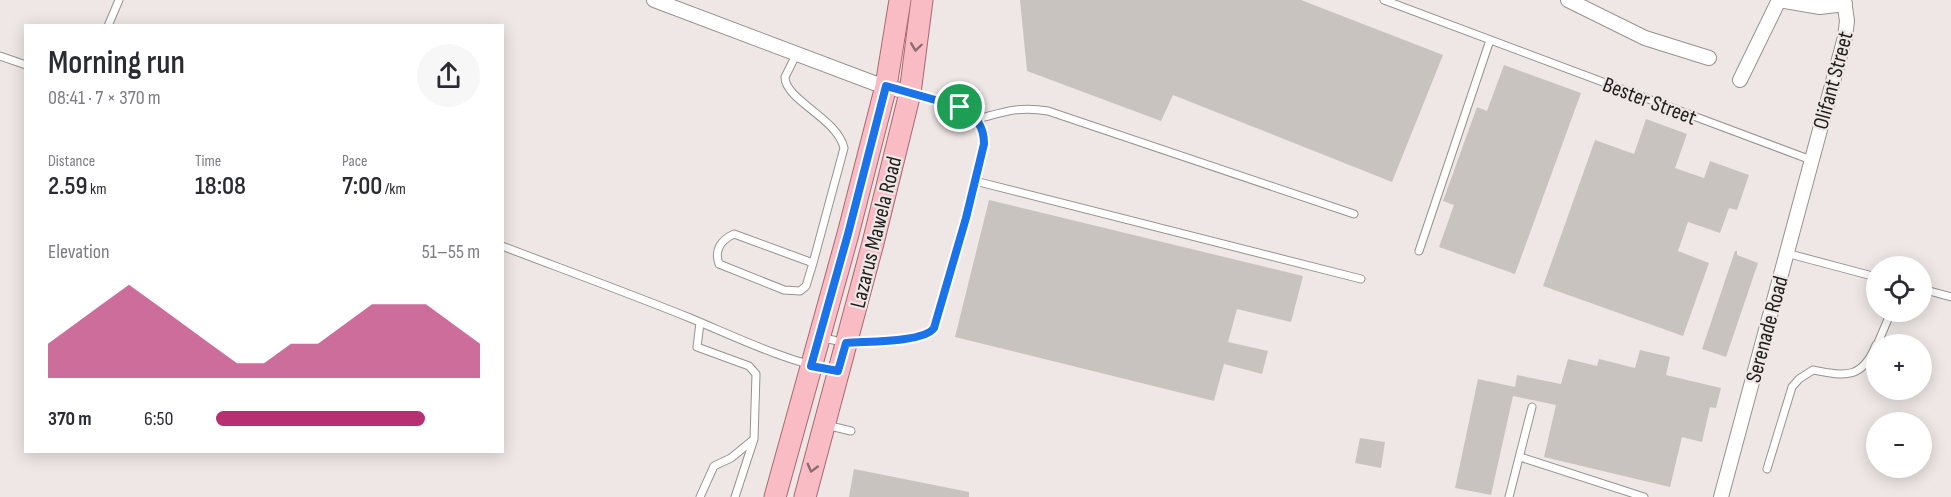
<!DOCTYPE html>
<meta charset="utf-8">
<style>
body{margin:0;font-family:"Sofia Sans Condensed",sans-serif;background:#f7f7f7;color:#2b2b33;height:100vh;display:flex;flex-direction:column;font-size:22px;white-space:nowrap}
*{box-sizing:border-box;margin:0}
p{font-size:20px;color:#7c7c81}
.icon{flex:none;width:33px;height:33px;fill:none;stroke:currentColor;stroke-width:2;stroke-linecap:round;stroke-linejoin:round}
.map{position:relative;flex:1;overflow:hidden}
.sheet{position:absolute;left:24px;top:24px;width:480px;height:429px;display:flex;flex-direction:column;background:#fff;border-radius:0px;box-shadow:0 3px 15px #0003}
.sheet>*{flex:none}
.buttons{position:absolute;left:1866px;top:256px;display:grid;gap:12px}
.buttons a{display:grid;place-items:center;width:66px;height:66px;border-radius:50%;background:#fff;box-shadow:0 3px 15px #0003;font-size:30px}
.pin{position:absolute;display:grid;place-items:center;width:51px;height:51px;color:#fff;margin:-26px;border:3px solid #fff;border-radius:50%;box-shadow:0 2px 6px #0007}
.round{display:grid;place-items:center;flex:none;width:63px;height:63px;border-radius:32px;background:#f7f7f7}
.head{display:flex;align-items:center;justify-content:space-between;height:102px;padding:0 24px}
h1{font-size:33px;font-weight:600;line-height:45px}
.figures{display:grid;grid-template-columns:repeat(3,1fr);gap:9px;height:102px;padding:6px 24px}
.figures div{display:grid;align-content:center}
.figures b{font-size:26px;font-weight:600}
.figures small{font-size:16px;font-weight:400}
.figures p{font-size:16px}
.chart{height:168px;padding:12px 24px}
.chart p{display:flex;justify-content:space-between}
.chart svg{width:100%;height:108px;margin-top:6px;fill:#b73071;opacity:.7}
ul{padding:0 24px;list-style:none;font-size:20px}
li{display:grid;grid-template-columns:96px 72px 1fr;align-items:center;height:45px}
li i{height:15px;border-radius:8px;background:#b73071}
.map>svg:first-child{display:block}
.building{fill:#c9c3c0}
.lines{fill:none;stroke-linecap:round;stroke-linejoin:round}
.lane-casing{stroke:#979290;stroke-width:9}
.street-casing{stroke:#979290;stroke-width:16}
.primary-casing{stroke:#aa6871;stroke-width:23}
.lane{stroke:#fff;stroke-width:7}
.street{stroke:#fff;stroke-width:14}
.primary{stroke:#f9bcc5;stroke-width:21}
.oneway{stroke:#8c6c70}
.route-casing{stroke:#fff;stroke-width:12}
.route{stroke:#1a73e8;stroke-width:8}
.labels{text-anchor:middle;stroke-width:4.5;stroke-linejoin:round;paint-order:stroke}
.street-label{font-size:22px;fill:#1f1d1c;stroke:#eee7e5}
</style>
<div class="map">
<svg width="1951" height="497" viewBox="0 0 1951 497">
<rect width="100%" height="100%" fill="#eee7e5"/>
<g class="building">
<path d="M1020,0h281l142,55 -51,127 -219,-87 -12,26 -134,-50z"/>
<path d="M1504,65l77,28 -66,181 -76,-27 15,-42 -11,-4 34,-94 10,4z"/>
<path d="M1646,119l41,15 -12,34 29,10 6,-17 39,14 -12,35 -8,-2 -9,25 -32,-11 -10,29 31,12 -26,73 -140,-50 52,-146 39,14z"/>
<path d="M989,200l314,76 -12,46 -54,-13 -9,33 40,9 -6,23 -38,-10 -10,37 -259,-64z"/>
<path d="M1735,251h2v4l21,8 -32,94 -24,-8z"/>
<path d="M1640,350l30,7 -4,18 55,13 -5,20 -6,-1 -8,35 -20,-5 -12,50 -126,-30 12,-52 -43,-9 -22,99 -36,-7 23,-109 37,8 2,-12 44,9 7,-25 29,7 2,-7 36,9z"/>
<path d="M1360,438l25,4 -4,26 -26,-5z"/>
<path d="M854,469l115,23v5h-120z"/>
</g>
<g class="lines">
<g class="lane-casing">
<g id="lane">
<path d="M1384,0l427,160"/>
<path d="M108,26l11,-26"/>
<path d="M797,53l-12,24c0,23 52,41 59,71l-31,115 -7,23 -6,5 -16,-1 -65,-26c-5,-14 2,-24 15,-30l79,29"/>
<path d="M0,56l26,9"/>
<path d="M977,119c27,-7 42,-13 71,-8l306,103"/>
<path d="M975,181l386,98"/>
<path d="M502,246c63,24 126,47 188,72 48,20 95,43 146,53"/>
<path d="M1419,251l71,-211"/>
<path d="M1786,253l90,24"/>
<path d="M1922,289l29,8"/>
<path d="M700,323l-3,24 52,19 7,8 -2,65 -19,58"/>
<path d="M823,338c8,1 16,4 23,5 16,1 80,-3 88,-15l41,-147 9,-37v-11l-7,-14 -17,-12 -48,-13"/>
<path d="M1877,345l14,-33"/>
<path d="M826,425l25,6"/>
<path d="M1520,457l124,40"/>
<path d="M1767,469l25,-82 7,-8 14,-9c32,6 49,10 63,-25"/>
<path d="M700,497l14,-31 17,-8 22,-18"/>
<path d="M1509,497l23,-90"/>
</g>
</g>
<g class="street-casing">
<g id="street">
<path d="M654,0l220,83 36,10"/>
<path d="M1568,0l77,38 64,20"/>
<path d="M1779,0l41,7 25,-3"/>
<path d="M1740,80l39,-80"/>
<path d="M1721,497l124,-460 2,-16 -3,-21"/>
</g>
</g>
<g class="primary-casing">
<g id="primary">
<path d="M775,497l73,-263 38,-148 14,-86"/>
<path d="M805,497l68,-254 37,-150 12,-93"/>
</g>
</g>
<use href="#lane" class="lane"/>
<use href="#street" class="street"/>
<use href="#primary" class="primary"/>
</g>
<defs><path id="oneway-chevron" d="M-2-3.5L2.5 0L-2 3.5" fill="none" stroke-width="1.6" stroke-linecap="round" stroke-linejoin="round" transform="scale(1.5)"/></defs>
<g class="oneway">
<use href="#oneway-chevron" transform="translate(916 47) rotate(98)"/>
<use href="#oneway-chevron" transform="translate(812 468) rotate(105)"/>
</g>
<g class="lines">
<g class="route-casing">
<path id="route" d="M886,86l74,21c16,9 24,19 24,37l-18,74 -32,110c-11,15 -69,13 -88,15l-8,28 -27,-5 37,-132z"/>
</g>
<use href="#route" class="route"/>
</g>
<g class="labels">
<g class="street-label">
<text transform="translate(1832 80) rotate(-75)" y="8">Olifant Street</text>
<text transform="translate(1650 100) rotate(21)" y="8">Bester Street</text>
<text transform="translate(875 232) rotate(-76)" y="8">Lazarus Mawela Road</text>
<text transform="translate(1766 329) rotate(-75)" y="8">Serenade Road</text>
</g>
</g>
</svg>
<div class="buttons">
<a><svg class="icon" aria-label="locate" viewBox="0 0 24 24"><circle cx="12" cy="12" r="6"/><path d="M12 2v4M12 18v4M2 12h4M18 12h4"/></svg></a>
<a>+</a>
<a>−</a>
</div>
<div class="pin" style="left:960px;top:107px;background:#1e9e55"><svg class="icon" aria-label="arrive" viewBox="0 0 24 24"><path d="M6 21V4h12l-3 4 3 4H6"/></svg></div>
<section class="sheet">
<div class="head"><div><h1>Morning run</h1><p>08:41 · 7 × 370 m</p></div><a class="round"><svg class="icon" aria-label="share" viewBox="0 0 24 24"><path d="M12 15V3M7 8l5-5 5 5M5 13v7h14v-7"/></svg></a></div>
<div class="figures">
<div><p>Distance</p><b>2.59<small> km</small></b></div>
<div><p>Time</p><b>18:08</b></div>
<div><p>Pace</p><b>7:00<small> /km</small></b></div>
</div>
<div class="chart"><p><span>Elevation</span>51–55 m</p>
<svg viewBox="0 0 160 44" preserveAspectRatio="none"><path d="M0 44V30L10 22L20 14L30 6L40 14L50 22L60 30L70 38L80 38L90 30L100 30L110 22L120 14L130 14L140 14L150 22L160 30V44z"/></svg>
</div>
<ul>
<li><b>370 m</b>6:50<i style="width:79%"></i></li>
</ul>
</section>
</div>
